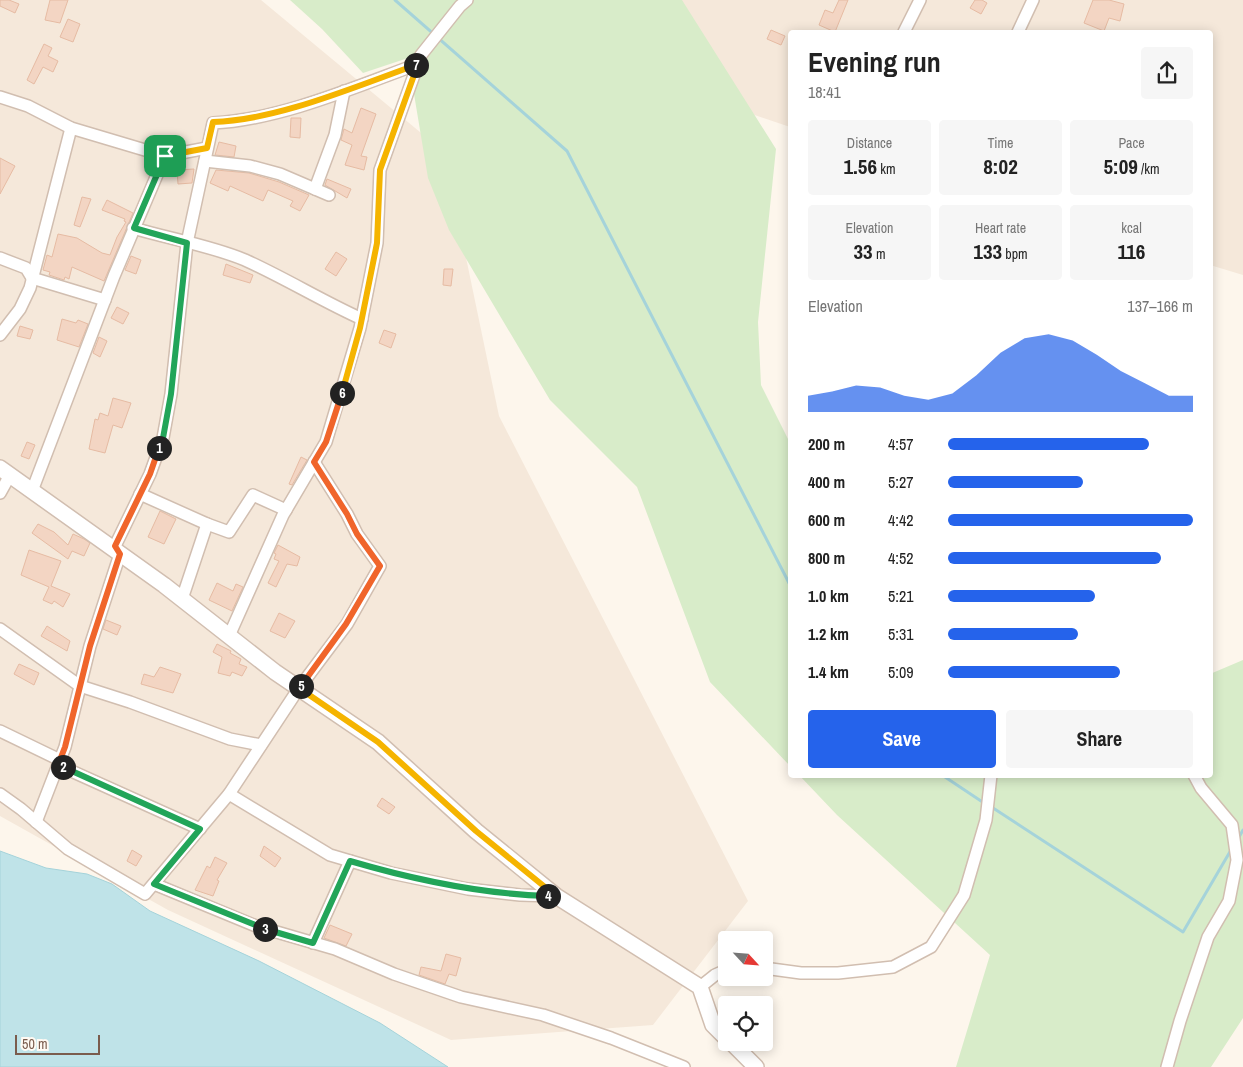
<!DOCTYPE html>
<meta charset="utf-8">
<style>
body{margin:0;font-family:"Archivo Narrow",sans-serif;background:#f6f6f6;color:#222;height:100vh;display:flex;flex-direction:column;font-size:19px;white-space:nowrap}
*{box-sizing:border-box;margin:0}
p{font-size:16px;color:#767676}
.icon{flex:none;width:28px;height:28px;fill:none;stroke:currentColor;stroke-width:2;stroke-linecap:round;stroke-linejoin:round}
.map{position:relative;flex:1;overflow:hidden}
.details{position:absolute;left:788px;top:30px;width:425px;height:748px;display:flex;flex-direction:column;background:#fff;border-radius:5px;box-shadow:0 2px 12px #0003}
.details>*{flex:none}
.needle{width:32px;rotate:116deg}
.tools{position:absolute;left:718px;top:931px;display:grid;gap:10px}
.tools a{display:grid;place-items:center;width:55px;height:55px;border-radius:5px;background:#fff;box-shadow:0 2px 12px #0003;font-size:25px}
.scale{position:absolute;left:15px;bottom:12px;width:85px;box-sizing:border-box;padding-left:5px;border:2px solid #7a5c4d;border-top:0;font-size:14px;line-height:18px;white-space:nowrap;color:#7a5c4d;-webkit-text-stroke:4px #fffaf3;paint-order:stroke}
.pin{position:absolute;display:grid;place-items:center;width:42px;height:42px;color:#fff;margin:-21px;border-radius:10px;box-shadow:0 2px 8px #0006}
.km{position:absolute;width:25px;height:25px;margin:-12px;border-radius:50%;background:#222;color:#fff;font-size:14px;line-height:25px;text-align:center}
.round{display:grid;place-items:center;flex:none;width:52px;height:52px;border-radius:5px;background:#f6f6f6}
.headline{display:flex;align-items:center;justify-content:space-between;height:85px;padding:0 20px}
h1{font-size:28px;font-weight:700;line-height:38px}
.stats{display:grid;grid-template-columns:repeat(3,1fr);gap:8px;height:85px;padding:5px 20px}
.stats div{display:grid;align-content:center;border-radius:5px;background:#f6f6f6;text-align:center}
.stats b{font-size:21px;font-weight:700}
.stats small{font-size:14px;font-weight:400}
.stats p{font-size:14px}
.chart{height:140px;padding:10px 20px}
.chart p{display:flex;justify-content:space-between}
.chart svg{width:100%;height:90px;margin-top:5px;fill:#2563eb;opacity:.7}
.action{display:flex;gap:10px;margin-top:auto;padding:10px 20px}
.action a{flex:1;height:58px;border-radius:5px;background:#2563eb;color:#fff;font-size:20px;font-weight:700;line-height:58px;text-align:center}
.action a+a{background:#f6f6f6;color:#222}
ul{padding:0 20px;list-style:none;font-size:16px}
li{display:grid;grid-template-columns:80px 60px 1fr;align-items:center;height:38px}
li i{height:12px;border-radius:6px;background:#2563eb}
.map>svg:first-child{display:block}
.residential{fill:#f5e8da}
.green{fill:#d8ecc9}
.water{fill:#bfe3e8;stroke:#a5d3da}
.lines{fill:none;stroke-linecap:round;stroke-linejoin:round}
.stream{stroke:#a5d3da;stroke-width:3}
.building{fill:#f3d5c3;stroke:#e6bba3}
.minor-casing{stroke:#d1beb0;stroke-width:14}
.tertiary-casing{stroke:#d1beb0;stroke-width:18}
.minor{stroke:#fff;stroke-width:11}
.tertiary{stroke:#fff;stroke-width:15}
.split-1-casing{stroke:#fff;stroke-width:10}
.split-2-casing{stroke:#fff;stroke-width:10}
.split-3-casing{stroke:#fff;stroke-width:10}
.split-4-casing{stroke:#fff;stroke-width:10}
.split-5-casing{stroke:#fff;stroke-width:10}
.split-6-casing{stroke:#fff;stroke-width:10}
.split-7-casing{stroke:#fff;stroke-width:10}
.split-8-casing{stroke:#fff;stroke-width:10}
.split-1{stroke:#22a559;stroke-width:6}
.split-2{stroke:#f0652b;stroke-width:6}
.split-3{stroke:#22a559;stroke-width:6}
.split-4{stroke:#22a559;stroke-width:6}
.split-5{stroke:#f5b400;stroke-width:6}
.split-6{stroke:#f0652b;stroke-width:6}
.split-7{stroke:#f5b400;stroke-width:6}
.split-8{stroke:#f5b400;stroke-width:6}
</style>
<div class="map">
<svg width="1243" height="1067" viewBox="0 0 1243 1067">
<rect width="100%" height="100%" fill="#fdf6ec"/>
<g class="residential">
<path d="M0,0h261l183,152 55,264 249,485 -95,124 -202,15 -283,-130 -168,-94z"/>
<path d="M631,0h612v275l-33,-10v-233h-420v95l-44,-15z"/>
</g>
<g class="green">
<path d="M290,0h392l94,149 -18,173 3,63 29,58v323l-80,-84 -73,-195 -87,-87 -101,-170 -21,-52 -20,-120 -45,15 -41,-44z"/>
<path d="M1243,660v358l-32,49h-255l34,-112 -153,-140 -38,-40h411v-101z"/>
</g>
<path class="water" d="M0,851l46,17 41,6 25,10 38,27 109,50 121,62 68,44h-448z"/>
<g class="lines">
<g class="stream">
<path d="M395,0l172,151 223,434"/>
<path d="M942,775l42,28"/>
<path d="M990,806l193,126 48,-82"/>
<path d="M1238,839l5,-9"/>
</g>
</g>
<g class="building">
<path d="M0,0h9l10,4 -4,9 -15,-7z"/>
<path d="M50,0h18l-8,23 -15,-3z"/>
<path d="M839,0h9l-13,32 -16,-7 6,-15 8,3z"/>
<path d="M975,0h7l5,3 -6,11 -11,-6z"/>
<path d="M1093,0h16l15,4 -4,17 -11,-3 -5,13 -20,-8z"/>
<path d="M68,19l12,5 -7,18 -13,-5z"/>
<path d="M771,30l14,6 -4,9 -14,-6z"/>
<path d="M44,44l8,4 -4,8 10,5 -5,11 -10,-5 -9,17 -7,-4z"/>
<path d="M361,108l15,6 -15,42 6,1 -3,13 -19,-5 7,-20 -11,-5 3,-11 8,4z"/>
<path d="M291,118h10l-1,20 -10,-1z"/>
<path d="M219,142l17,4 -2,11 -19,-2z"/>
<path d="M0,158l15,8 -15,28z"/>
<path d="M194,169l-2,14 -14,1 -1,-14z"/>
<path d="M216,170l33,3 30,9 30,13 -9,16 -10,-5 3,-5 -25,-11 -5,11 -33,-15 -2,5 -18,-8z"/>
<path d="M327,179l24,10 -4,9 -22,-13z"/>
<path d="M82,197l9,2 -11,28 -6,-2z"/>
<path d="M107,200l26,13 -29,68 -32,-14 -3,12 -4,-2 -1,3 -15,-5 1,-3 -7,-2 4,-15 5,2 6,-23 19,4 25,15 8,2 7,-18 9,-15 -2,-1 1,-2 -23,-9z"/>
<path d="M336,252l11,7 -11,17 -11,-7z"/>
<path d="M131,256l10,4 -5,14 -11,-4z"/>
<path d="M226,264l27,11 -3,8 -27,-8z"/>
<path d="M444,269h9l-2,17 -8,-1z"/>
<path d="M117,307l12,6 -6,11 -12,-6z"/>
<path d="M62,319l14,4 2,-3 10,4 -9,23 -22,-7z"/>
<path d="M20,326l13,4 -3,9 -13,-3z"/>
<path d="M384,330l12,4 -5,14 -12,-5z"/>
<path d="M99,337l8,4 -7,16 -7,-4z"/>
<path d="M113,398l18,5 -9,25 -9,-3 -8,28 -16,-4 6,-30 3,1 2,-7 8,3z"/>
<path d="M27,442l8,3 -6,14 -8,-3z"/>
<path d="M301,457l6,3 -15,25 -3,-1z"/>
<path d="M160,511l16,8 -12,25 -16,-7z"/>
<path d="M38,524l16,8 14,13 5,-11 11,5 6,4 -6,13 -12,-5 -4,8 -36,-26z"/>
<path d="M278,545l22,12 -3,9 -10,-2 -11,23 -8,-4 11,-22 -5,-2 2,-5 -2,-1z"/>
<path d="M29,550l32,11 -10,25 19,8 -7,13 -9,-6 -2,3 -9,-4 6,-13 -28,-12z"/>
<path d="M217,583l16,8 3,-7 7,3 -11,24 -23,-11z"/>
<path d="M279,613l16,8 -10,17 -15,-7z"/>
<path d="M106,620l15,6 -4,9 -14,-6z"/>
<path d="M47,626l23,15 -3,10 -26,-15z"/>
<path d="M217,644l14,7 -1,2 11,6 -2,5 8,3 -5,9 -10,-4 -2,4 -12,-3 4,-16 -9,-5z"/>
<path d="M19,664l20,9 -5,12 -20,-11z"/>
<path d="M160,667l21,7 -8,19 -32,-9 3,-10 10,3z"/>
<path d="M382,798l13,9 -6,7 -12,-8z"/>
<path d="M264,846l17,12 -6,9 -15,-11z"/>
<path d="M132,850l10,6 -6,10 -9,-5z"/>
<path d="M215,857l12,6 -10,17 2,1 -6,15 -18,-6 12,-24 3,2z"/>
<path d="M330,925l22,9 -6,12 -22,-8z"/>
<path d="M446,954l15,4 -5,18 -7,-2 -4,10 -26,-9 2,-8 20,4z"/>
</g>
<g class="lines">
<g class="minor-casing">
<g id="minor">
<path d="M904,32l16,-32"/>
<path d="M1018,32l15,-32"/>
<path d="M0,97l28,9 43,22 94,28 42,-8"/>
<path d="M205,161l45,5 30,8 49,21"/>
<path d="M315,189l20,-54 9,-44"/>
<path d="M133,228c37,11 76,17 112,32 40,18 77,41 117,59"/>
<path d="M0,258l26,10 6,10 73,22"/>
<path d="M0,335l20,-26 10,-21 41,-160"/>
<path d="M32,491l82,-215 51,-120"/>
<path d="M0,493l10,-18"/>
<path d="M140,494l67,30 -25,75"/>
<path d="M207,524l22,8 24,-37 33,15"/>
<path d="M0,629l80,57 50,16 100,37 31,6"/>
<path d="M229,636l54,-121 43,-73 34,-114 17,-85 3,-73 38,-106 3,-9 39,-49 7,-6"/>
<path d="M0,731l60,29"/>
<path d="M58,765l142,64"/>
<path d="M0,794l21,15 47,40 77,45 84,-100 70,-106 48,-64 33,-58 -23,-32 -10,-20 -33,-52"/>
<path d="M229,794l101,61 61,18 77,16 52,6 36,1"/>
<path d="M36,822l29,-75 25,-101 30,-92 -5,-8 35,-72 13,-36 8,-44 16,-151 26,-120c66,-3 142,-36 205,-59"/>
<path d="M154,884l102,42 79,23 59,25 67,23 82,18 68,23 73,29"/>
<path d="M313,943l37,-82"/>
<path d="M764,968l37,5h37l55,-6 38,-20 33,-52 22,-75 5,-45"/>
<path d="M700,987l15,-12 11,-5"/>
<path d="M1167,1067l13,-46 28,-84 21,-36 8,-41 -5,-35 -31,-37 -7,-13"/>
</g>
</g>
<g class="tertiary-casing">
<g id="tertiary">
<path d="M0,468l164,117 111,87 103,70 98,89 80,65 144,91 13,38 13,13"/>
<path d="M731,1042l25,25"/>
</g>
</g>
<use href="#minor" class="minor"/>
<use href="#tertiary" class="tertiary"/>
</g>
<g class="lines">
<g class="split-1-casing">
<path id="split-1" d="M159,448l4,-10 8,-44 16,-151 -53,-15 31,-72"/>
</g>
<g class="split-2-casing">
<path id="split-2" d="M63,767l-5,-2 7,-18 25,-101 30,-92 -5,-8 35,-72 9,-26"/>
</g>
<g class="split-3-casing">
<path id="split-3" d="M63,767l137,62 -46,55 111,45"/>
</g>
<g class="split-4-casing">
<path id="split-4" d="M265,929l48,14 37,-82c65,19 130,33 198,35"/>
</g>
<g class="split-5-casing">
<path id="split-5" d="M301,686l-2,2 79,54 98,89 80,65h-8"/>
</g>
<g class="split-6-casing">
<path id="split-6" d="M301,686l45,-62 34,-58 -23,-32 -10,-20 -33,-52 12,-20 16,-49"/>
</g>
<g class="split-7-casing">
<path id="split-7" d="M342,393l18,-65 17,-85 3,-73 38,-106 -2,1"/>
</g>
<g class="split-8-casing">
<path id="split-8" d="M165,156l42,-8 6,-26c65,-2 141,-35 203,-57"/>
</g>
<use href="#split-1" class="split-1"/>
<use href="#split-2" class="split-2"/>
<use href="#split-3" class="split-3"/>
<use href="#split-4" class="split-4"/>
<use href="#split-5" class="split-5"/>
<use href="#split-6" class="split-6"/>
<use href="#split-7" class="split-7"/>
<use href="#split-8" class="split-8"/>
</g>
</svg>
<div class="tools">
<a><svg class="needle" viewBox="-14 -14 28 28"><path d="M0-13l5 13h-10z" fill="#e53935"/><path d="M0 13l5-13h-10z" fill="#767676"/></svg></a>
<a><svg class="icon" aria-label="locate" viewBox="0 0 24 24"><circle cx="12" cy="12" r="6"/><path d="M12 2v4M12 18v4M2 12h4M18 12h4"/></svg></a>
</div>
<div class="scale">50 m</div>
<div class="pin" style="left:165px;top:156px;background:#1e9e55"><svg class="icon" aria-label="arrive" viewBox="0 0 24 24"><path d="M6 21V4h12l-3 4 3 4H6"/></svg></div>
<b class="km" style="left:159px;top:448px">1</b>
<b class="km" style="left:63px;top:767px">2</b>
<b class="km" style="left:265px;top:929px">3</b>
<b class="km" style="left:548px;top:896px">4</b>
<b class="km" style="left:301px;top:686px">5</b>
<b class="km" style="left:342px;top:393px">6</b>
<b class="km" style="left:416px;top:65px">7</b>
<section class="details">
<div class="headline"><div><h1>Evening run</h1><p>18:41</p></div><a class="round"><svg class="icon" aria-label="share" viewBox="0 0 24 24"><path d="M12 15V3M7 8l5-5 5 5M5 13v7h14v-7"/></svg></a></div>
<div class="stats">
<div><p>Distance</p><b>1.56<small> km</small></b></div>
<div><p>Time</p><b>8:02</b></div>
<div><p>Pace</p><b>5:09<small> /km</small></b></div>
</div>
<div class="stats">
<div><p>Elevation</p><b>33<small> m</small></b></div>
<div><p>Heart rate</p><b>133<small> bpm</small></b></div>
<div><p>kcal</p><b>116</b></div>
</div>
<div class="chart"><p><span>Elevation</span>137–166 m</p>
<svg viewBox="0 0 160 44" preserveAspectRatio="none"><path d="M0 44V36L10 34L20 31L30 32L40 36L50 38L60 35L70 26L80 15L90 8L100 6L110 9L120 16L130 24L140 30L150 36L160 36V44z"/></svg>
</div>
<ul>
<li><b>200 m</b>4:57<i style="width:82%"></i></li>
<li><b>400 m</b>5:27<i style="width:55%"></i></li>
<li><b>600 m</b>4:42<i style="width:100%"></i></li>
<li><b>800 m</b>4:52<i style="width:87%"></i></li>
<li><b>1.0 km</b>5:21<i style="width:60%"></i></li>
<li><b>1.2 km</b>5:31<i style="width:53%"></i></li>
<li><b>1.4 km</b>5:09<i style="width:70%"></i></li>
</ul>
<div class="action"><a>Save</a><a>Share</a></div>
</section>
</div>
